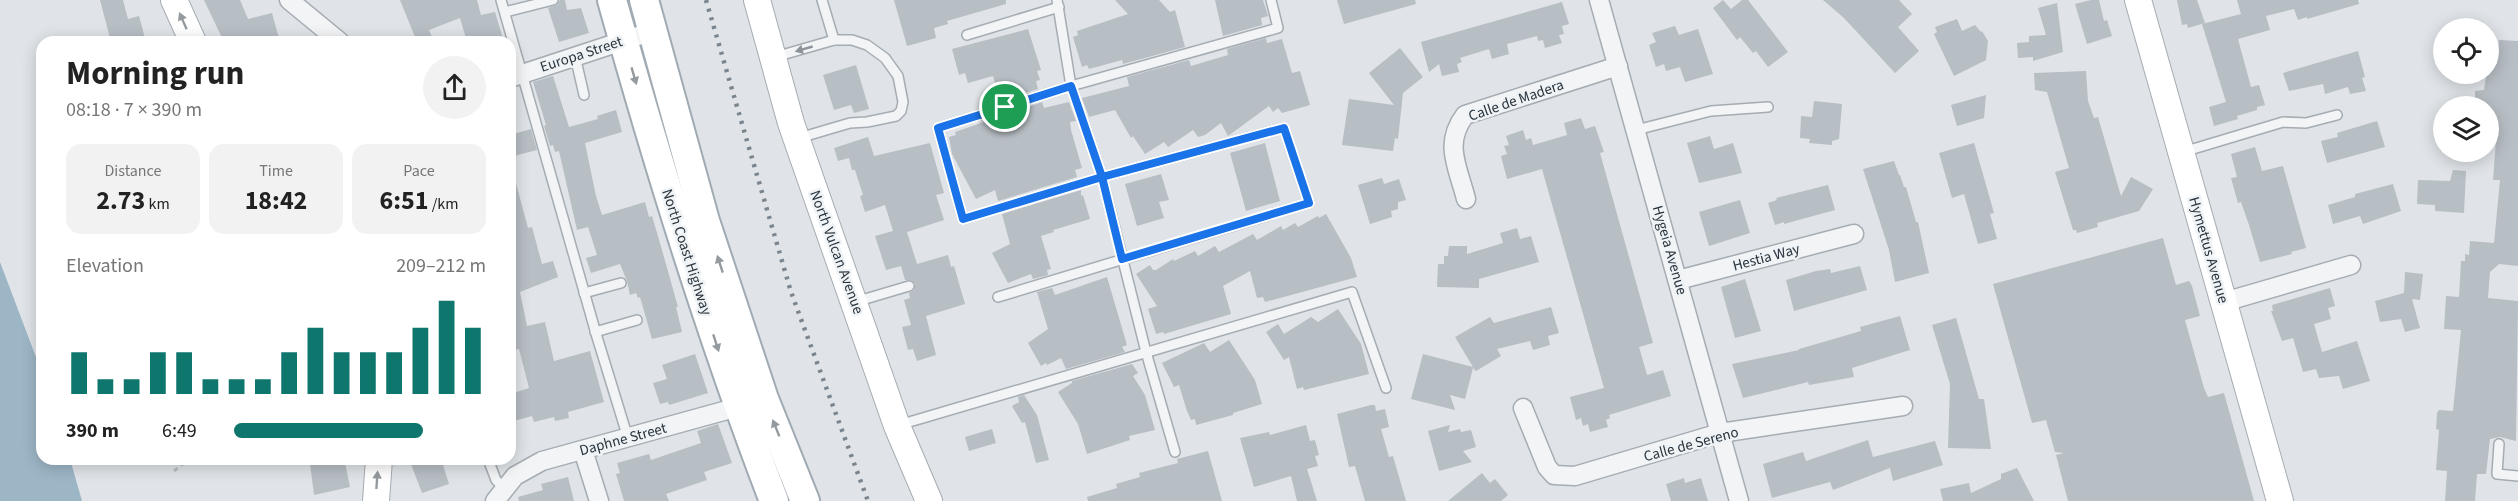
<!DOCTYPE html>
<meta charset="utf-8">
<style>
body{margin:0;font-family:"Source Sans 3",sans-serif;background:#f2f2f2;color:#222;height:100vh;display:flex;flex-direction:column;font-size:22px;white-space:nowrap}
*{box-sizing:border-box;margin:0}
p{font-size:20px;color:#767676}
.icon{flex:none;width:33px;height:33px;fill:none;stroke:currentColor;stroke-width:2;stroke-linecap:round;stroke-linejoin:round}
.map{position:relative;flex:1;overflow:hidden}
.details{position:absolute;left:36px;top:36px;width:480px;height:429px;display:flex;flex-direction:column;background:#fff;border-radius:18px;box-shadow:0 3px 15px #0003}
.details>*{flex:none}
.buttons{position:absolute;left:2433px;top:18px;display:grid;gap:12px}
.buttons a{display:grid;place-items:center;width:66px;height:66px;border-radius:50%;background:#fff;box-shadow:0 3px 15px #0003;font-size:30px}
.pin{position:absolute;display:grid;place-items:center;width:51px;height:51px;color:#fff;margin:-26px;border:3px solid #fff;border-radius:50%;box-shadow:0 2px 6px #0007}
.round{display:grid;place-items:center;flex:none;width:63px;height:63px;border-radius:32px;background:#f2f2f2}
.headline{display:flex;align-items:center;justify-content:space-between;height:102px;padding:0 30px}
h1{font-size:33px;font-weight:700;line-height:45px}
.figures{display:grid;grid-template-columns:repeat(3,1fr);gap:9px;height:102px;padding:6px 30px}
.figures div{display:grid;align-content:center;border-radius:15px;background:#f2f2f2;text-align:center}
.figures b{font-size:26px;font-weight:700}
.figures small{font-size:16px;font-weight:400}
.figures p{font-size:16px}
.chart{height:168px;padding:12px 30px}
.chart p{display:flex;justify-content:space-between}
.chart svg{width:100%;height:108px;margin-top:6px;stroke:#0f766e;stroke-width:6}
ul{padding:0 30px;list-style:none;font-size:20px}
li{display:grid;grid-template-columns:96px 72px 1fr;align-items:center;height:45px}
li i{height:15px;border-radius:8px;background:#0f766e}
.map>svg:first-child{display:block}
.water{fill:#9db6c6}
.building{fill:#b7bec4}
.lines{fill:none;stroke-linecap:round;stroke-linejoin:round}
.lane-casing{stroke:#a5acb2;stroke-width:12}
.street-casing{stroke:#a5acb2;stroke-width:21}
.secondary-casing{stroke:#a5acb2;stroke-width:28}
.primary-casing{stroke:#a0aab3;stroke-width:32}
.path{stroke:#babec2;stroke-width:3;stroke-dasharray:4.5 4.5;stroke-linecap:butt}
.lane{stroke:#f2f4f6;stroke-width:9}
.street{stroke:#f2f4f6;stroke-width:18}
.secondary{stroke:#fff;stroke-width:26}
.primary{stroke:#fff;stroke-width:28}
.rail{stroke:#7a8590;stroke-width:4.5;stroke-dasharray:3 6;stroke-linecap:butt}
.oneway{fill:#949a9e}
.oneway2{fill:#8e949a}
.route-casing{stroke:#fff;stroke-width:12}
.route{stroke:#1a73e8;stroke-width:8}
.labels{text-anchor:middle;stroke-width:5;stroke-linejoin:round;paint-order:stroke}
.street-label{font-size:15px;fill:#29343e;stroke:#eff3f5}
</style>
<div class="map">
<svg width="2518" height="501" viewBox="0 0 2518 501">
<rect width="100%" height="100%" fill="#e0e4e8"/>
<path class="water" d="M0,262l42,111v86h28l12,42h-82z"/>
<g class="building">
<path d="M100,0h23l5,19 11,-3 7,26h-35z"/>
<path d="M204,0h36l8,19 24,-6 8,29h-16l-1,-4 -16,4h-23z"/>
<path d="M400,0h77l4,15 14,-3 9,30h-37l-7,-24 -31,12 5,12h-17z"/>
<path d="M560,0h5l2,10 14,-2 8,25 -30,9 -11,-34 9,-3z"/>
<path d="M894,0h112v4l-59,17 1,3 -14,4 2,10 -29,8z"/>
<path d="M1115,0h44l11,12 5,-2 10,37 -62,17 -1,-4 -33,9 -2,-4 -5,2 -9,-30 5,-2 -1,-4 51,-17z"/>
<path d="M1215,0h48l5,16 -7,2 1,7 -39,11z"/>
<path d="M1337,0h78l1,4 -72,20z"/>
<path d="M1723,0l8,9 11,-9h6l40,52 -20,15 -12,-16 -3,2 -13,-16 -3,3 -24,-32z"/>
<path d="M1823,0h76l13,14 -14,13 21,24 -24,22 -51,-55z"/>
<path d="M2091,0h8l5,21 3,-1 5,16 -25,8 -12,-40z"/>
<path d="M2177,0h20l8,23 -17,5 -1,-4 -5,1z"/>
<path d="M2237,0h121l1,4 -52,15v-2l-9,3 -4,-11 -28,7 4,14 -32,9 13,48 8,-2 6,20 -8,2v3l-20,6 1,3 -24,7 -5,-19 17,-5 -24,-78 39,-10z"/>
<path d="M1562,2l7,22 -7,2 2,8 -5,1 3,8 -17,5 -2,-8 -5,1 -1,-5 -30,8 2,10 -17,5 -3,-10 -29,9 2,4 -5,2 2,8 -17,4 -3,-12 -10,8 -8,-30z"/>
<path d="M2057,3l6,49 -30,9v-4l-15,1 -1,-15 12,-1v-6l17,-1 -8,-27z"/>
<path d="M1957,19l5,12 13,-6 6,7 1,-1 6,10 -2,19 -32,16 -20,-42 3,-2 -2,-5z"/>
<path d="M1675,26l4,9 19,-6 15,45 -28,8 -5,-15 -14,4 -2,-7 -8,3 -7,-22 7,-3 -4,-9z"/>
<path d="M1028,29l13,41 -4,1 3,9 -4,1 2,8 -38,12 -7,-25 -25,7 -3,-10 -6,2 -7,-26z"/>
<path d="M1266,38l1,5 15,-4 10,34 8,-2 10,34 -28,8 -4,-5 -5,4 -4,-6 -41,30 -7,-13 -16,12 -7,2 -5,-7 -25,17 -4,-5 -19,12 -12,-18 -2,2 -16,-28 -26,7 -7,-19 47,-12 -2,-9 62,-17 2,6 37,-11 -1,-6z"/>
<path d="M2499,40l19,1v225l-19,-2 -9,8 -2,26 30,3 -2,140 -16,-4 -10,2 -4,35h-9l-2,27h-30l2,-30 -11,-1 3,-40 -3,-1 1,-16 2,-3 14,1 8,-81 -17,-1 2,-33 13,1 2,-36h4v-7l4,1 1,-14 24,2 6,-63h-7l3,-39h-4l1,-28h-5v-7h-13v-15l9,-1 4,-27 9,1z"/>
<path d="M1400,48l23,29 -20,16 -5,46 -3,-1 -2,13 -51,-6 7,-46 45,6 -25,-32z"/>
<path d="M2358,51l7,26 -3,1 4,13 -16,3 -2,-7 -23,7 -2,-10 -34,7 -6,-18z"/>
<path d="M856,65l13,44 -15,4 -3,-8 -17,5 -11,-35z"/>
<path d="M2086,71l2,30 6,17 4,-1 23,79 10,-19 22,12 -14,22 -42,12 1,4 -21,6 -1,-3h-3l-18,-58 14,-4 -22,-76 -12,-2 -1,-17z"/>
<path d="M553,76l16,51 29,-8 -1,-3 19,-6 6,22 -37,11 11,53 6,19 43,-13 4,15 3,-1 10,34 16,57h-2l6,25 -30,7 -12,-42 -2,1 -2,-5 -6,2 -3,-14 -7,-17 -29,9 -5,-15 11,-3 -9,-28 -11,3 -18,-79 -4,1 -2,-7 -3,1 -6,-20 2,-1 -13,-43z"/>
<path d="M1986,95l-2,23 -27,8 -6,-21 14,-4 2,3 -2,-3z"/>
<path d="M1814,101l28,3 -3,35 -7,2v4l-23,-2 1,-4 -10,-1 1,-22 11,1z"/>
<path d="M1042,102l2,6 25,-6 7,19 -6,1 1,8 11,38 -7,2 2,7 -79,24 -3,-11 -19,9 -24,-45 -3,-17 7,-2 -1,-3z"/>
<path d="M1581,118l4,11 10,-3 9,26 -4,1 53,190 -14,4 8,28 16,-5 8,26 -62,19 1,3 -4,2 2,7 -18,5 -2,-8 -5,2 -2,-8 -5,2 -6,-23 34,-9 -62,-219 -35,10 -6,-23 6,-2 -3,-8 5,-1 -3,-9 17,-6 3,10 5,-2 2,7 34,-10 -3,-12z"/>
<path d="M2377,121l8,26 -58,16 -6,-22 17,-4 -1,-4z"/>
<path d="M531,129l6,21 -27,7v-22z"/>
<path d="M1710,136l4,13 19,-6 9,30 -43,10 -12,-40z"/>
<path d="M868,137l6,19 56,-13 14,50 -8,2 8,25 -37,12 10,32 31,-9 3,12 3,-1 11,38 -39,12 10,39 -19,6 -4,-12 -5,1 -6,-23 9,-2 -7,-25 6,-2 -1,-5 5,-3 1,-6 -4,-4h-6l-4,-14 -15,4 -11,-34 18,-5 -8,-26 -20,7 -5,-16 3,-1 -8,-25h-3l-3,-12 -11,3 -4,-13z"/>
<path d="M1265,143l15,58 -34,10 -16,-58z"/>
<path d="M1974,143l20,70 -4,1 7,25 -19,5 -14,-50 -12,4 -13,-45z"/>
<path d="M2255,147l7,24 21,-5 23,82 -15,4 1,2 -32,8 -11,-37 -8,-23 -3,1 -7,-25 6,-1 -6,-23z"/>
<path d="M1894,161l5,14h1l4,12h2l10,35h2l11,51 -34,9 -6,-32 -26,-81z"/>
<path d="M2453,170l13,1 -2,42 -29,-2v-6l-18,-1 1,-24 32,1z"/>
<path d="M1161,174l8,26 -10,2 5,16 -27,8 -12,-42z"/>
<path d="M514,176l14,52 4,-1 10,37 11,-3 5,16 -38,15 7,34 18,-4 9,39 36,-10 14,51 -36,10 1,6 -14,3 -1,-4 -20,5 -2,-6 -22,6v-28l19,-6 -10,-39 -9,2v-174z"/>
<path d="M1382,178l2,6 15,-5 7,21 -8,2v7l-7,2 1,6 -22,7 -12,-39z"/>
<path d="M2393,184l8,27 -38,13 -3,-8 -27,8 -5,-19 27,-8v-3z"/>
<path d="M1828,185l7,25 -51,14v-2l-9,3 -7,-22 9,-3 -1,-2z"/>
<path d="M1081,190v6l2,-1 7,24 -37,11 1,2 -13,4 10,33 -4,1 1,5 -15,4 -2,-5 -23,9 -16,-30 18,-9 -8,-30z"/>
<path d="M1740,200l10,33 -41,13 -10,-34z"/>
<path d="M1326,214l25,44 6,19 -92,25 -2,-5 -6,1 -7,-27 -27,15 8,28 -67,20 -1,-2 -7,2 -8,-25 9,-3 -21,-32 14,-9 3,5h3l17,-11 1,2 21,-10 3,5 17,-10 4,6 34,-18 4,6 24,-14 2,4 12,-7 3,4 20,-11 1,2z"/>
<path d="M1517,228l3,11 11,-3 8,26 -60,17v9l-42,-1 1,-23h6v-8h4l1,-10h18v8l36,-11 -3,-10z"/>
<path d="M2163,238l13,47 13,-4 3,5 8,30 -15,4 19,68 4,9 16,-4 30,108h-186l-12,-46 8,-2 -9,-1 -9,-32 -14,3 -39,-139z"/>
<path d="M1860,266l7,24 -73,21 -8,-31 30,-9 14,-2 1,4z"/>
<path d="M2405,272l18,2 -3,26 -8,-1 8,29 -15,4 -4,-13 -21,3 -5,-21 29,-8z"/>
<path d="M1107,277l20,68 -5,2 3,5 -59,17 -5,-11 -14,7 -1,-2 -5,3 -13,-23 20,-14 -11,-37 15,-4 3,7z"/>
<path d="M1745,279l16,52 -26,7 -14,-51z"/>
<path d="M2330,288l5,18 -7,2 3,11 -17,5 8,28 35,-11 13,40 -27,8 -4,-13 -20,2 -3,-9 -13,3 -10,-34 -11,3 -11,-30h2l-1,-6z"/>
<path d="M1551,307l8,26 -11,3 2,9 -17,5 -3,-9 -33,8 4,7 -25,15 -3,-3 -8,31 -15,-4 5,15 -44,-11 12,-45 50,13 -18,-30 35,-20 4,6z"/>
<path d="M1338,309l23,35 8,30 -65,16 -1,-3 -6,2 -8,-32 -5,3 -18,-28 12,-8 6,10 27,-17 7,5z"/>
<path d="M1900,316l10,34 -58,18 2,9 -45,8 -1,-3 -65,16 -11,-34 67,-14v-1l62,-18 -1,-4z"/>
<path d="M1956,318l23,81h5l7,50 -43,-1 2,-64 -18,-59z"/>
<path d="M1229,340l26,40 7,24 -29,9v2l-37,10 -1,-6 -4,1 -4,-9 -8,-26 -5,2 -12,-24 42,-20 6,9z"/>
<path d="M695,354l13,39 -39,12 -1,-3 -8,2 -7,-21 14,-4 -5,-14z"/>
<path d="M1132,364l6,9 -5,3 12,19 10,35 -26,6 1,4 -43,14 -9,-30 -20,-32 14,-9v-2z"/>
<path d="M1024,395l13,20 12,45 -13,3 -11,-41 -3,1 -10,-17 7,-4 -1,-5z"/>
<path d="M1371,405h4l1,6 9,-2 4,18 -8,2 8,28 4,-1 13,45h-41l-10,-35 -6,1 -12,-53z"/>
<path d="M718,424l14,39 -28,9 3,8 -41,14 3,7h-45l-8,-27 4,-1 -3,-10 32,-9 2,6 50,-17 -4,-12z"/>
<path d="M1306,425l4,16 5,-1 4,15 -4,1 3,10 -11,3 10,32h-20l-6,-25 -37,11 -14,-49 29,-6 1,3z"/>
<path d="M1450,425l-2,7 12,-3 1,3 10,-2 5,17 -13,4 9,11 -33,9 -11,-40z"/>
<path d="M992,429l4,14 -27,8 -4,-14z"/>
<path d="M1868,440l5,17 62,-16 8,24 -50,16 -3,-13 -57,22 -3,-8 -58,16 -9,-34 40,-12 3,9z"/>
<path d="M1208,451l14,50h-134l-1,-4 30,-9 -1,-4 24,-7 -1,-4 39,-10 -1,-4z"/>
<path d="M334,459h6l1,4 4,-1 5,25 -36,8 -4,-31z"/>
<path d="M409,459h32l8,25 -27,9z"/>
<path d="M2017,468l17,33h-91l-3,-12 29,-6 2,10 30,-14v-5z"/>
<path d="M1482,473l8,10 5,-4 13,16 -7,6h-53z"/>
<path d="M568,477l6,24h-55l-1,-4 25,-7 -2,-6z"/>
<path d="M1684,478l1,5 16,-5 7,23h-37l-5,-17z"/>
</g>
<g class="lines">
<g class="lane-casing">
<g id="lane">
<path d="M501,0l96,337 31,101"/>
<path d="M822,0l12,40"/>
<path d="M1057,0l14,86 31,91 44,175 29,100"/>
<path d="M505,12l48,-12"/>
<path d="M967,35l92,-28"/>
<path d="M575,56l9,39"/>
<path d="M775,57l59,-17h18l15,5 18,13 13,18 5,26 -2,9 -5,5 -29,6 -17,1 -51,15"/>
<path d="M1636,130l75,-19 57,-4"/>
<path d="M2183,152l100,-30 23,1 31,-8"/>
<path d="M584,293l37,-10"/>
<path d="M998,297l311,-94 -25,-75 -182,49 -139,42 -25,-91 133,-42 207,-58 -7,-28"/>
<path d="M855,302l54,-16"/>
<path d="M595,332l42,-12"/>
<path d="M899,425l453,-133 34,96"/>
<path d="M2499,444l-2,30 21,2"/>
<path d="M488,459l8,21 8,8"/>
</g>
</g>
<g class="street-casing">
<g id="street">
<path d="M289,0l51,42"/>
<path d="M1599,0l140,501"/>
<path d="M510,78l143,-47"/>
<path d="M1466,199c-8,-32 -23,-55 -1,-84l153,-49"/>
<path d="M1678,280l176,-46"/>
<path d="M2224,302l127,-37"/>
<path d="M1523,408l24,59 7,8 21,1 145,-43 183,-27"/>
<path d="M583,450l16,51"/>
<path d="M495,501l20,-25 27,-15 207,-57"/>
</g>
</g>
<g class="secondary-casing">
<g id="secondary">
<path d="M174,0l19,42"/>
<path d="M757,0l34,123 106,303 32,75"/>
<path d="M2138,0l142,501"/>
<path d="M376,501l3,-42"/>
</g>
</g>
<g class="primary-casing">
<g id="primary">
<path d="M612,0c47,169 99,337 162,501"/>
<path d="M644,0l61,221 59,178 41,102"/>
</g>
</g>
<path class="path" d="M174,471l15,-12"/>
<use href="#lane" class="lane"/>
<use href="#street" class="street"/>
<use href="#secondary" class="secondary"/>
<use href="#primary" class="primary"/>
<path class="rail" d="M706,0l85,292 77,209"/>
</g>
<defs><path id="oneway-solid" d="M-6-.8H1V-3.2L6.5 0L1 3.2V.8H-6Z" transform="scale(1.5)"/></defs>
<g class="oneway">
<use href="#oneway-solid" transform="translate(183 21) rotate(-114)"/>
<use href="#oneway-solid" transform="translate(634 76) rotate(74)"/>
<use href="#oneway-solid" transform="translate(720 264) rotate(-108)"/>
<use href="#oneway-solid" transform="translate(716 343) rotate(72)"/>
<use href="#oneway-solid" transform="translate(776 428) rotate(-112)"/>
<use href="#oneway-solid" transform="translate(377 480) rotate(-86)"/>
</g>
<use class="oneway2" href="#oneway-solid" transform="translate(804 49) rotate(164)"/>
<g class="lines">
<g class="route-casing">
<path id="route" d="M1005,107l66,-21 31,91 20,82 187,-56 -25,-75 -182,49 -139,42 -25,-91 67,-21"/>
</g>
<use href="#route" class="route"/>
</g>
<g class="labels">
<g class="street-label">
<text transform="translate(581 54) rotate(-18)" y="5">Europa Street</text>
<text transform="translate(1516 100) rotate(-19)" y="5">Calle de Madera</text>
<text transform="translate(1670 250) rotate(74)" y="5">Hygeia Avenue</text>
<text transform="translate(2209 250) rotate(74)" y="5">Hymettus Avenue</text>
<text transform="translate(687 252) rotate(72)" y="5">North Coast Highway</text>
<text transform="translate(837 252) rotate(70)" y="5">North Vulcan Avenue</text>
<text transform="translate(1766 257) rotate(-15)" y="5">Hestia Way</text>
<text transform="translate(623 439) rotate(-15)" y="5">Daphne Street</text>
<text transform="translate(1691 444) rotate(-15)" y="5">Calle de Sereno</text>
</g>
</g>
</svg>
<div class="buttons">
<a><svg class="icon" aria-label="locate" viewBox="0 0 24 24"><circle cx="12" cy="12" r="6"/><path d="M12 2v4M12 18v4M2 12h4M18 12h4"/></svg></a>
<a><svg class="icon" aria-label="layers" viewBox="0 0 24 24"><path d="M12 4l9 5-9 5-9-5zM3 14l9 5 9-5"/></svg></a>
</div>
<div class="pin" style="left:1005px;top:107px;background:#1e9e55"><svg class="icon" aria-label="arrive" viewBox="0 0 24 24"><path d="M6 21V4h12l-3 4 3 4H6"/></svg></div>
<section class="details">
<div class="headline"><div><h1>Morning run</h1><p>08:18 · 7 × 390 m</p></div><a class="round"><svg class="icon" aria-label="share" viewBox="0 0 24 24"><path d="M12 15V3M7 8l5-5 5 5M5 13v7h14v-7"/></svg></a></div>
<div class="figures">
<div><p>Distance</p><b>2.73<small> km</small></b></div>
<div><p>Time</p><b>18:42</b></div>
<div><p>Pace</p><b>6:51<small> /km</small></b></div>
</div>
<div class="chart"><p><span>Elevation</span>209–212 m</p>
<svg viewBox="0 0 160 44" preserveAspectRatio="none"><path d="M5 44V27M15 44V38M25 44V38M35 44V27M45 44V27M55 44V38M65 44V38M75 44V38M85 44V27M95 44V17M105 44V27M115 44V27M125 44V27M135 44V17M145 44V6M155 44V17"/></svg>
</div>
<ul>
<li><b>390 m</b>6:49<i style="width:75%"></i></li>
</ul>
</section>
</div>
